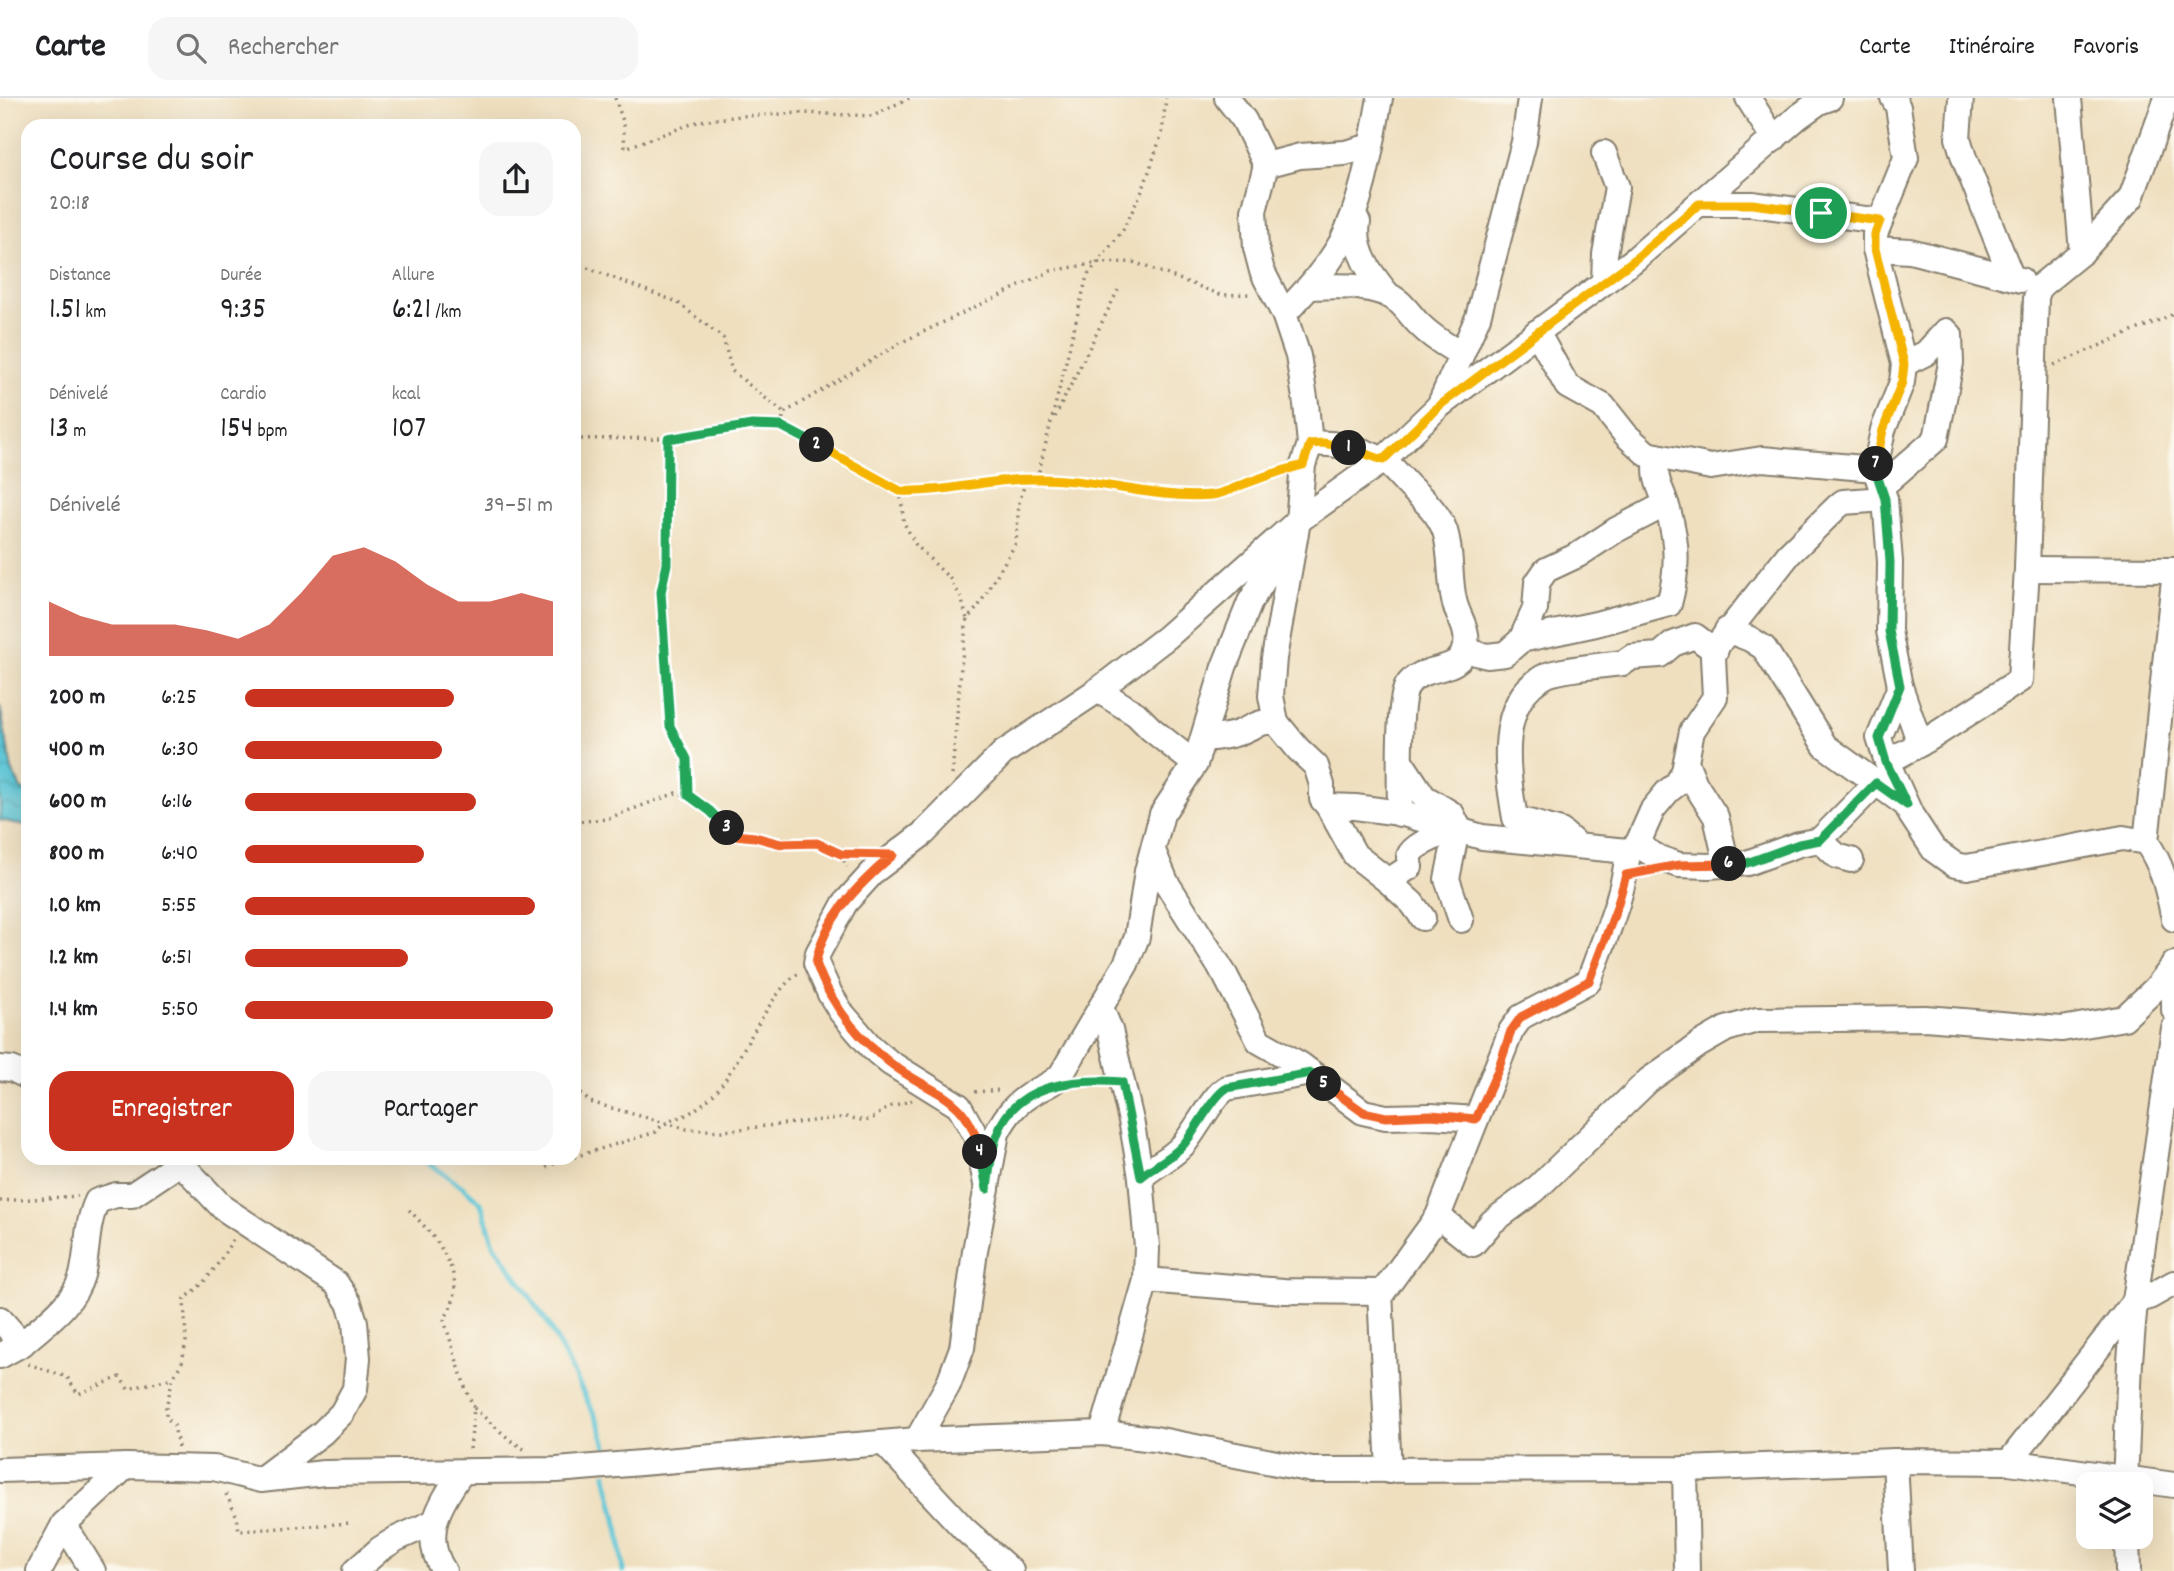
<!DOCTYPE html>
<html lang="fr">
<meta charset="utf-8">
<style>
body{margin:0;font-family:Dekko,sans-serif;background:#f6f6f6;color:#202124;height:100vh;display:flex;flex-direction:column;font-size:26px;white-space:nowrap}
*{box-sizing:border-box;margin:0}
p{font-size:23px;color:#757577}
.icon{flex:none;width:38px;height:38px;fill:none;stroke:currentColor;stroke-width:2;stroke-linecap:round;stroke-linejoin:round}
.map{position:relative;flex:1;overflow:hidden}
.panel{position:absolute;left:21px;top:21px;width:560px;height:1046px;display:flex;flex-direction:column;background:#fff;border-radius:21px;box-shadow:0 7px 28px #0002}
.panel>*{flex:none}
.buttons{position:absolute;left:2076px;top:1374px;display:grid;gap:14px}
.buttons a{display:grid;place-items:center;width:77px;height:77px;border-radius:14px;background:#fff;box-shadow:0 7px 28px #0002;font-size:35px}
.pin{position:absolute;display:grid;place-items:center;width:60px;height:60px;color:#fff;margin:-30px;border:4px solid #fff;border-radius:50%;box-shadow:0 2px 7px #0007}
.km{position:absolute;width:35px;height:35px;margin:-18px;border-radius:50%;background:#222;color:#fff;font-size:19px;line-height:35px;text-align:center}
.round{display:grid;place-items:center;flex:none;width:74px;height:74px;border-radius:21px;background:#f6f6f6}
.summary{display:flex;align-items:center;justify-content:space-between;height:119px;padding:0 28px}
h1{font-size:38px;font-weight:600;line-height:52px}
.figures{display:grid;grid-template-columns:repeat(3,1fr);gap:10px;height:119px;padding:7px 28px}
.figures div{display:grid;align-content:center}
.figures b{font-size:30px;font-weight:600}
.figures small{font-size:19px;font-weight:400}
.figures p{font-size:19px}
.chart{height:196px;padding:14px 28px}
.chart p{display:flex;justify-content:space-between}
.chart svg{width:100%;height:126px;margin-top:7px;fill:#c8321e;opacity:.7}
.action{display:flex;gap:14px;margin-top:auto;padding:14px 28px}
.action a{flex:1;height:80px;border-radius:21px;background:#c8321e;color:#fff;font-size:28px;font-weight:600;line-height:80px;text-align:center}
.action a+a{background:#f6f6f6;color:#202124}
ul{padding:0 28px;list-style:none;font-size:23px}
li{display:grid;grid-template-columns:112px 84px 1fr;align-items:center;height:52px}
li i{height:18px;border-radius:9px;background:#c8321e}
header{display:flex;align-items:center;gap:42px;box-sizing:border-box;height:98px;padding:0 35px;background:#fff;border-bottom:2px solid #e0e0e0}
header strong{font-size:33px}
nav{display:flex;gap:38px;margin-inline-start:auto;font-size:24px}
.search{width:490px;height:63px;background:#f6f6f6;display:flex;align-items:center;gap:18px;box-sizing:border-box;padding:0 24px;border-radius:21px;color:#757577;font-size:26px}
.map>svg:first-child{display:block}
.water{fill:url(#water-waves);stroke:#3c717a;stroke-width:2}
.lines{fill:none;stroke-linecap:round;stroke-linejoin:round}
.stream{stroke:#5cc6d7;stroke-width:5}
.minor-casing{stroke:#867e6e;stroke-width:28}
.path{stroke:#867e6e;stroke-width:3.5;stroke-dasharray:2 5;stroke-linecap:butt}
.minor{stroke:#fff;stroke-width:24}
.split-1-casing{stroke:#fff;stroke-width:14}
.split-2-casing{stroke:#fff;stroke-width:14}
.split-3-casing{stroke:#fff;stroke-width:14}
.split-4-casing{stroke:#fff;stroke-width:14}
.split-5-casing{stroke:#fff;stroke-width:14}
.split-6-casing{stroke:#fff;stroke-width:14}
.split-7-casing{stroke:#fff;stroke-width:14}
.split-8-casing{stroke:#fff;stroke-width:14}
.split-1{stroke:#f5b400;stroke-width:9}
.split-2{stroke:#f5b400;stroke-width:9}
.split-3{stroke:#22a559;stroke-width:9}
.split-4{stroke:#f0652b;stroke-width:9}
.split-5{stroke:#22a559;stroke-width:9}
.split-6{stroke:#f0652b;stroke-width:9}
.split-7{stroke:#22a559;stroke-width:9}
.split-8{stroke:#f5b400;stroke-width:9}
</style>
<header>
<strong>Carte</strong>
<div class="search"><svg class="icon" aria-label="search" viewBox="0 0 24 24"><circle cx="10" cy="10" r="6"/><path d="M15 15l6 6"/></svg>Rechercher</div>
<nav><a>Carte</a><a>Itinéraire</a><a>Favoris</a></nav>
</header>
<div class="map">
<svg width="2174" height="1473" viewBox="0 0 2174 1473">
<defs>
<pattern id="water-waves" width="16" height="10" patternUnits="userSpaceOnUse" patternTransform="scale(1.75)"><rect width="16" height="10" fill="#5cc6d7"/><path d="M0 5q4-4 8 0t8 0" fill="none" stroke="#4faab8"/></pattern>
</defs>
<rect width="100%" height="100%" fill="#fbf7ec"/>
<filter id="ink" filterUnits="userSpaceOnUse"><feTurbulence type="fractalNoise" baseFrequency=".0143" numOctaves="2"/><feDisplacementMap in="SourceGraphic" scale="14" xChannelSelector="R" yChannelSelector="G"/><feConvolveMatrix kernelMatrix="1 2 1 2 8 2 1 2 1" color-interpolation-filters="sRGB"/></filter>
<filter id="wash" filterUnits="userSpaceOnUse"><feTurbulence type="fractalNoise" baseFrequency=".00686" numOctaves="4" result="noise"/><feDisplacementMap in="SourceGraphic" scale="28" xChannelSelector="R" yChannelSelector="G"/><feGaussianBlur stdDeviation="1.57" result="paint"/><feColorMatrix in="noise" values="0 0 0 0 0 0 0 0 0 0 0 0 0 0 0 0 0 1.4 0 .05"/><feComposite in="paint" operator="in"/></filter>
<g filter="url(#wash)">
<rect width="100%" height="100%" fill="#efdfbf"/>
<path class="water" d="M0,608l12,64 9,19 7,3v34l-28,-6z"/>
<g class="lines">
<g class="stream">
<path d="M421,1060l43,30 17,15 13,41 55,81 51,101 6,20 -1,15"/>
<path d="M606,1376l13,59 4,38"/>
</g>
</g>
</g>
<g filter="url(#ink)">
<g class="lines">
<g class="minor-casing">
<g id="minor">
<path d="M1227,0l17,22 22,45 -12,46 2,37 6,23 22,43 14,42 8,48 4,40 -7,21 -5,56 -24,137 -3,38 5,26"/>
<path d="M1748,0l26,41"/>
<path d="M1893,0l5,9 8,51 -31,76v15l29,115 -2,18 -19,48 -8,39 10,30 5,63 -1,69 11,55 -21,52 8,24 24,53 23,35 21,15 12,2 156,-29 23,4c17,23 22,49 28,77"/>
<path d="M1961,0l-3,40 6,20 47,118"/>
<path d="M2069,0l13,154"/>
<path d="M1604,55l13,34 -12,67 -1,28"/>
<path d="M1266,67l34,-9 45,-3 26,-7"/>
<path d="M1699,106h53l128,17"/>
<path d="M1358,124c-5,30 13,52 31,74"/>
<path d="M1875,151l35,2 111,29"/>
<path d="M1310,189c28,-1 66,-4 89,15 7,6 12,14 18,20 13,14 28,23 44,32"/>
<path d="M1284,216c21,-22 42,-45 57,-71 23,-44 30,-97 39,-145"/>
<path d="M1537,234l30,54 36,20 23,29 21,19 64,13 51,-8 113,10"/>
<path d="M1439,308l39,-89 46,-175 6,-44"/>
<path d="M1310,346c23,-2 51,4 72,16 11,6 21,21 31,30 13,12 26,24 32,41 7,22 4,47 9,69 3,16 15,28 12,46 -6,30 -45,17 -59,40 -10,18 -7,102 -7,128"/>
<path d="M1881,389l55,-48 15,-76 -1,-28 -4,-4 -20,22 -22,11"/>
<path d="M2027,471l147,1"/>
<path d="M1727,532l23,9 14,9 61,98 80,58"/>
<path d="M1521,542l14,-31 2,-26 9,-13 32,-15 38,-25 50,-26"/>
<path d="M1464,552l23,6 18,-2 16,-14 75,-16 73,-20c9,-33 9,-61 -1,-94 -6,-23 -15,-27 -11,-54"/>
<path d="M1900,588l20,58"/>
<path d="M1098,592l38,24 15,15 44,35"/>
<path d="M1203,641c12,-1 24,-2 35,-6 13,-5 22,-13 38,-11l22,27 18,17 6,19v14l6,7 27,1 45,6 82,24 146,14 9,-6 22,13 20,7 30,1 38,-3 52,-19 21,-4 17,16 14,4"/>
<path d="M1401,664l23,35 28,17 8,16"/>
<path d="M1686,664l9,22 21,33 11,48"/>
<path d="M1887,664l40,-22 93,-60 7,-111 9,-271 3,-11 43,-35 49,-54 36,-100"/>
<path d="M1328,708l27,49 33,26"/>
<path d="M1457,732l-10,49 14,41"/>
<path d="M1820,742l56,-57"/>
<path d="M2146,744l28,-263"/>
<path d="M1576,746l-15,-13 -46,-13c-8,-46 -20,-118 32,-143 14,-6 58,-10 76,-12l9,-6 28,-2 13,-11 22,-8 20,15"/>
<path d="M1637,747l16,-36 15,-18 9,-7 7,-13 8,-40 23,-34 -2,-40 5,-13 71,-90 48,-47 6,-5 42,-3"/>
<path d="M1153,753l13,31 59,93 34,66 42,24 62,47 23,5 45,-1 45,3"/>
<path d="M1423,820l-11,-15 -24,-22 22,-14c-1,-1 -1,-10 -1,-11 4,-12 34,-22 45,-27"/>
<path d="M2174,866v46"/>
<path d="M1101,910l9,22 22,95 9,52 6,70 -1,33 -44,153"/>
<path d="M0,970l12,1 16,8"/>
<path d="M176,1060l47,50 113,75 13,20 6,19 3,36 -3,31 -13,24 -20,20 -61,46"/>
<path d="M1141,1079c14,-12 31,-19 43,-33 12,-14 30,-50 43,-56l84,-15"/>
<path d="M987,1091l-10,-51 -18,-32 -69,-43 -19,-16 -30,-35 -11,-18 -14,-31 2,-10 27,-50 29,-32 50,-38 79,-80 95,-63 69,-53 131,-116 85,-61 56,-54 195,-146 164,-143 21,-15 11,-4"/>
<path d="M1438,1118l35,28 19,-22 43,-32 114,-110 51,-36 26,-15 31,-9 168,-2 137,11 62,-11 32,-30 18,-23"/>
<path d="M1146,1182l138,11 99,1 55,-76 73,-185 10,-14 68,-36c15,-43 35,-84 39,-130"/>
<path d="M1380,1194l9,179"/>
<path d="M0,1221l22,25c21,-19 52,-39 60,-69 6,-24 4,-51 15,-74l19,-6h16l48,-32"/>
<path d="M0,1258l22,-12"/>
<path d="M917,1342l31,-55 14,-37 13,-97 22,-118c10,-20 21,-32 41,-43 9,-5 16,-7 23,-15l65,-111 11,-27 10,-66 15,-57 33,-50 29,-97 26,-65 38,-61"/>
<path d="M884,1345l80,86 47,42"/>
<path d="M1895,1363l6,110"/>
<path d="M2009,1364l126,-161 14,-4 25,-14"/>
<path d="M1685,1371l2,102"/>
<path d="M0,1372l126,-4 88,2 47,12 63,-7 233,-3 360,-30 185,-7 53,6 157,31 373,-1 210,-8 114,1 165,23"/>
<path d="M2125,1386l5,-123 5,-60 39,-273"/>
<path d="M64,1426l29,47"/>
<path d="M2127,1438l1,35"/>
<path d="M39,1473l25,-47 62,-58"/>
<path d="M355,1473l25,-22 16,-10 38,-17"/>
<path d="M444,1473c-24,-36 -4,-68 18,-99"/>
</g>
</g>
<g class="path">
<path d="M615,0l8,23 2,27 75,-27 41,-5 61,-3 71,3 36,-18"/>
<path d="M574,165l103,39 46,36 9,33 52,42"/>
<path d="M2054,267l120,-51"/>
<path d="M1055,319l63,-127"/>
<path d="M781,328l3,-13 118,-71 149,-71 46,-8 36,-1 89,33 29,-1"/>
<path d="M574,341l94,-1 84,-13 29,1 119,65 4,32 12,22 34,34 11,18 6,22"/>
<path d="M668,341v125l-7,28 9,134 17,33 1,36"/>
<path d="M900,393c44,2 88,-12 132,-12 61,-1 120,23 181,16 22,-2 48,-19 70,-25"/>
<path d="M952,677l9,-108 6,-48 11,-12 38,-64 3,-40 6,-20 12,-4 50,-203 36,-46 20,-41 19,-56 4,-35"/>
<path d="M574,724l32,-3 70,-26c24,4 41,25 58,42l21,2 26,7 36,-1 24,11h22"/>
<path d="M841,756l6,13"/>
<path d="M574,983l6,12 10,9 97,27 35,2 126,-14c27,8 22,0 42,-10 6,-3 15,-4 22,-7"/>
<path d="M1083,984l16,-2"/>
<path d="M975,994l27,-2"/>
<path d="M574,1059l82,-25c9,-12 19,-12 32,-18 9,-5 20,-14 26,-20 26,-29 55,-103 85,-121"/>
<path d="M546,1069l23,-9"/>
<path d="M0,1103l78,-5"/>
<path d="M409,1112c19,19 46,49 46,79 0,11 -6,22 -11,31l22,70 8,18 -4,42"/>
<path d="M28,1266l39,13 11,17 42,-17 8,12 45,-11"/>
<path d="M474,1310l36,32 14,9"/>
<path d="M178,1349l-4,-22 -8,-8v-10l7,-29 9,-16 4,-21 -2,-42c23,-16 35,-36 49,-60"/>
<path d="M226,1396l11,23 2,14 112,-8"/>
</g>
<use href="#minor" class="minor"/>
</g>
</g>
<g class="lines" filter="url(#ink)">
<g class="split-1-casing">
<path id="split-1" d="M1349,350l34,12 56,-54 195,-146 65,-56h53l69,9"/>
</g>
<g class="split-2-casing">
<path id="split-2" d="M817,347l83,46c44,2 88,-12 132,-12 61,-2 119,21 180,16 11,-1 24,-8 35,-12 18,-7 36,-13 56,-18l7,-21 13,-1 26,5"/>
</g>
<g class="split-3-casing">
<path id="split-3" d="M727,730l-17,-17 -22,-16 -1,-36 -17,-33 -9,-134 6,-28 1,-125 84,-14 29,1 36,19"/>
</g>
<g class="split-4-casing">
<path id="split-4" d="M727,730l7,7 21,2 26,7 36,-1 24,11 52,1c-33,28 -70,64 -77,108 14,40 40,73 73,99 41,33 78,30 91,90"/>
</g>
<g class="split-5-casing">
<path id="split-5" d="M980,1054l7,37c2,-18 4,-37 10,-54 17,-52 79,-57 125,-53l19,95c14,-12 31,-19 43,-33 12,-14 30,-50 43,-56l84,-15 13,11"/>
</g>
<g class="split-6-casing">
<path id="split-6" d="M1324,986l39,28 23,5 45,-2 45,4 22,-49 13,-39 10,-14 68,-36 27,-71 10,-35 53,-10 50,-1"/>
</g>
<g class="split-7-casing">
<path id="split-7" d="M1729,766l18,-1 52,-19 21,-4 56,-57 31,22 -21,-43 -7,-24 21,-52 -11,-55 1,-69 -5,-63 -10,-30 1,-5"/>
</g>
<g class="split-8-casing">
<path id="split-8" d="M1821,115l59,8 -5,13v15l29,115 -2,18 -19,48 -7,34"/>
</g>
<use href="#split-1" class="split-1"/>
<use href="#split-2" class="split-2"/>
<use href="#split-3" class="split-3"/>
<use href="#split-4" class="split-4"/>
<use href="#split-5" class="split-5"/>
<use href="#split-6" class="split-6"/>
<use href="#split-7" class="split-7"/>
<use href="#split-8" class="split-8"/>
</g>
</svg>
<div class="buttons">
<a><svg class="icon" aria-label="layers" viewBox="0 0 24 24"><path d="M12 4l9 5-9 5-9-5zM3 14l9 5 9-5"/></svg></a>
</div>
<div class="pin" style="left:1821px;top:115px;background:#1e9e55"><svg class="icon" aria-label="arrive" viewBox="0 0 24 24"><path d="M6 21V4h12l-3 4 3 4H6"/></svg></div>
<b class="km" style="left:1349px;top:350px">1</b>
<b class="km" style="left:817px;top:347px">2</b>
<b class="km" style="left:727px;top:730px">3</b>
<b class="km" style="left:980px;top:1054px">4</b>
<b class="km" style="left:1324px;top:986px">5</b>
<b class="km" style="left:1729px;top:766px">6</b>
<b class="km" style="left:1876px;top:366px">7</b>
<section class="panel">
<div class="summary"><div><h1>Course du soir</h1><p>20:18</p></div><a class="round"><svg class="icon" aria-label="share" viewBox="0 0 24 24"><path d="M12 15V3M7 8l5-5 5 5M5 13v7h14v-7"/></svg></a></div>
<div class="figures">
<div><p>Distance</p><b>1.51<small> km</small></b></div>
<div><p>Durée</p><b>9:35</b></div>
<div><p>Allure</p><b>6:21<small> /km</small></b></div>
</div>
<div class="figures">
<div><p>Dénivelé</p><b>13<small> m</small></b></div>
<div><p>Cardio</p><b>154<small> bpm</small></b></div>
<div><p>kcal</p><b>107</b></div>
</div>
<div class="chart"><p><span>Dénivelé</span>39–51 m</p>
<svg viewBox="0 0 160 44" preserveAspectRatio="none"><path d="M0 44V25L10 30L20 33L30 33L40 33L50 35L60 38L70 33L80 22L90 9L100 6L110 11L120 19L130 25L140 25L150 22L160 25V44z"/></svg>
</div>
<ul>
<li><b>200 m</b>6:25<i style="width:68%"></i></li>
<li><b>400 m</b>6:30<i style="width:64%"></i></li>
<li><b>600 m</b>6:16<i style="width:75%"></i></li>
<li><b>800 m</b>6:40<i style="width:58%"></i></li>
<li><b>1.0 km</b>5:55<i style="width:94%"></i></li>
<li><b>1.2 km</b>6:51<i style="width:53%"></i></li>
<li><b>1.4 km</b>5:50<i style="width:100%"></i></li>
</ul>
<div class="action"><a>Enregistrer</a><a>Partager</a></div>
</section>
</div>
